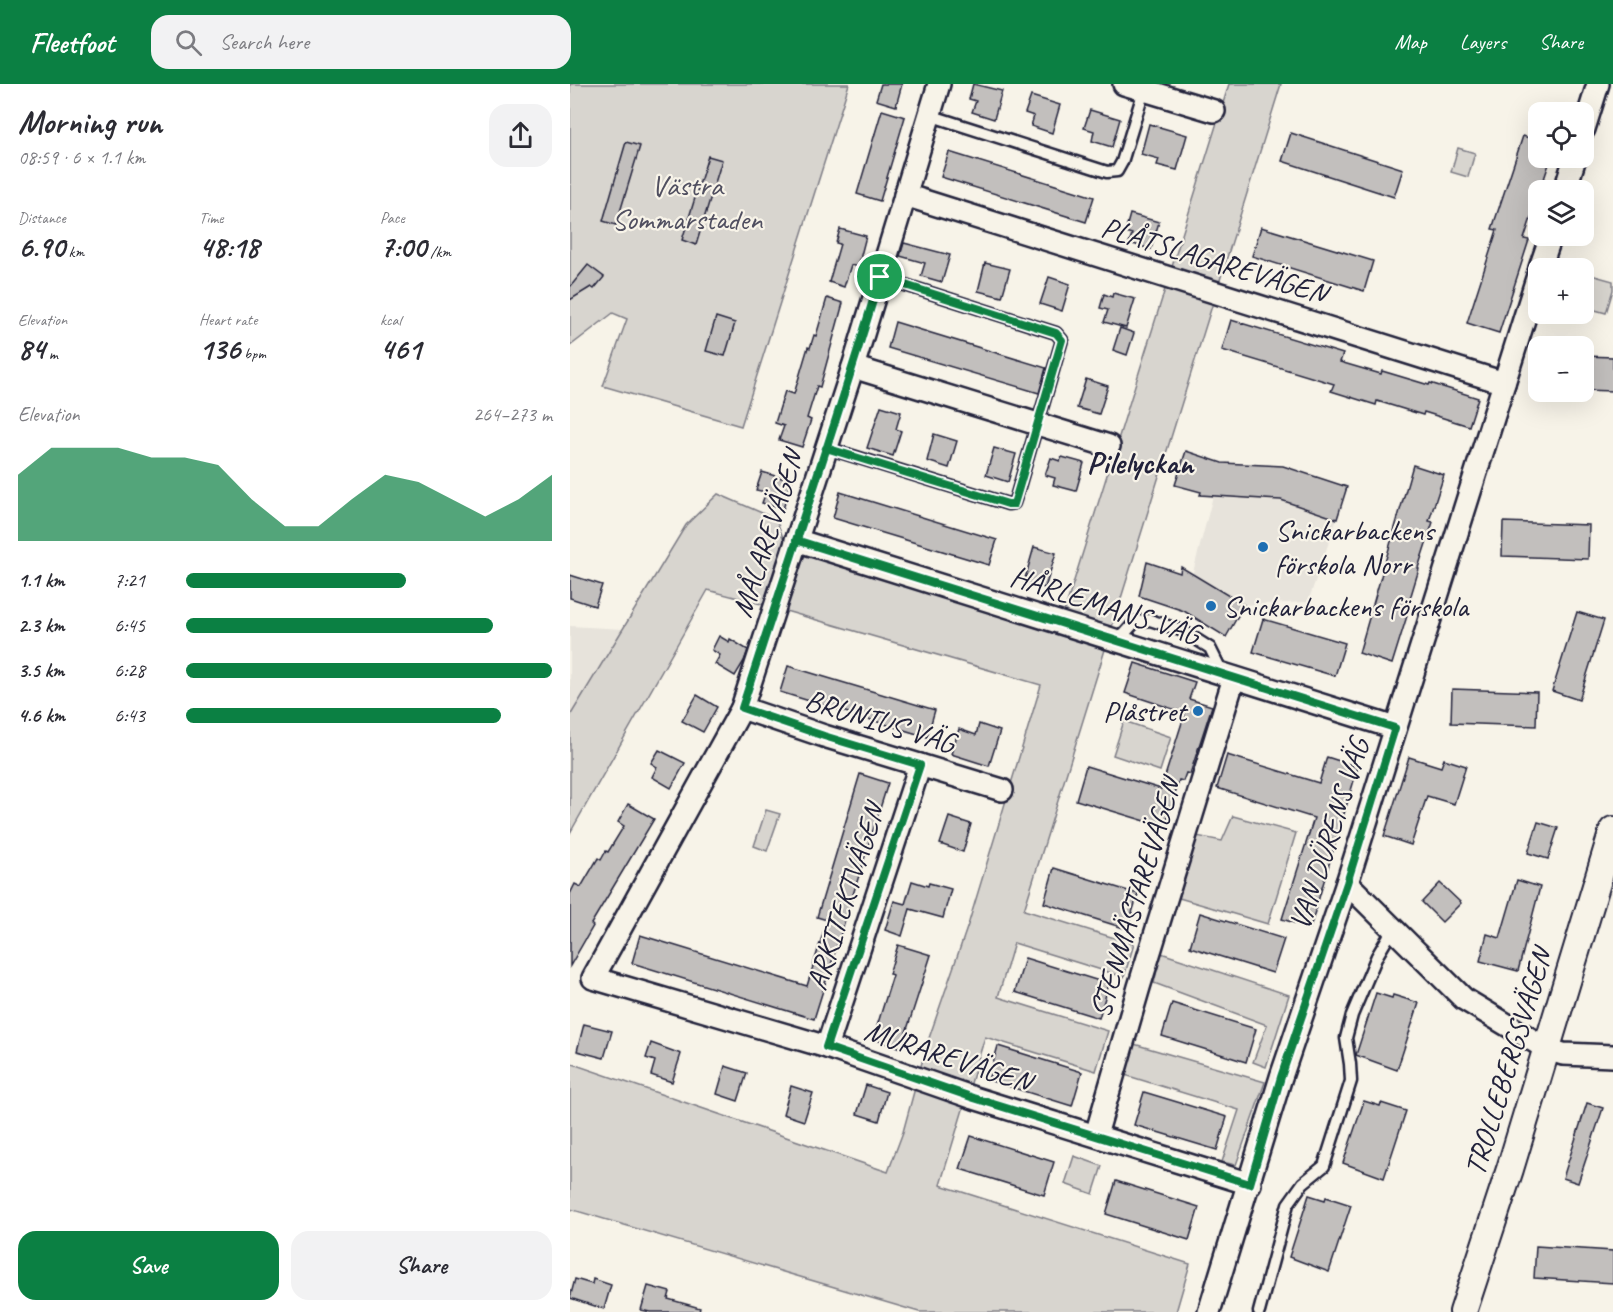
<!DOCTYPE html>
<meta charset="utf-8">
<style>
body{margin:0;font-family:Caveat,sans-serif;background:#f2f2f3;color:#2b2b33;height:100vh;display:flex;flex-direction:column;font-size:22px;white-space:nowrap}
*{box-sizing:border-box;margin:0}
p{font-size:20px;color:#7c7c81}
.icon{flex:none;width:33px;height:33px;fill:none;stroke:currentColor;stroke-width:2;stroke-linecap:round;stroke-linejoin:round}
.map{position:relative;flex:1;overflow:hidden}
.panel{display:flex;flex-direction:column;background:#fff;width:570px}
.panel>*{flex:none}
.buttons{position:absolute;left:958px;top:18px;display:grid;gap:12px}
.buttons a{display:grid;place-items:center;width:66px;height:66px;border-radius:12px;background:#fff;box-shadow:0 6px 24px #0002;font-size:30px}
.pin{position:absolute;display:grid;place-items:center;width:51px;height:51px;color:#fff;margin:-26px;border:3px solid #fff;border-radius:50%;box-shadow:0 2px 6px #0007}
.round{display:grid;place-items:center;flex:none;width:63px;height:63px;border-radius:18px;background:#f2f2f3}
.summary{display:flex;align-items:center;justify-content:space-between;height:102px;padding:0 18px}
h1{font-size:33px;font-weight:700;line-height:45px}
.metrics{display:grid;grid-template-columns:repeat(3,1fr);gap:9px;height:102px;padding:6px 18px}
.metrics div{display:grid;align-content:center}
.metrics b{font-size:30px;font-weight:700}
.metrics small{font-size:16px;font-weight:400}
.metrics p{font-size:16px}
.chart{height:168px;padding:12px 18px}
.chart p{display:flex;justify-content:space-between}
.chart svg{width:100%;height:108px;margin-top:6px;fill:#0b8043;opacity:.7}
.primary-button{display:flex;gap:12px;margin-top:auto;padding:12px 18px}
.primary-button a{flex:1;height:69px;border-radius:18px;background:#0b8043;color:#fff;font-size:24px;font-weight:700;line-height:69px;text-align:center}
.primary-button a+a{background:#f2f2f3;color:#2b2b33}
ul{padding:0 18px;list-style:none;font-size:20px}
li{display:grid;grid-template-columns:96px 72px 1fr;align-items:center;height:45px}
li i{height:15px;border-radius:8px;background:#0b8043}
header{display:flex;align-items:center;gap:36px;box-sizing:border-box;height:84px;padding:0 30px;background:#0b8043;color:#fff}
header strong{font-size:28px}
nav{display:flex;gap:33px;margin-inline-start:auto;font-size:21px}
.search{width:420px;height:54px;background:#f2f2f3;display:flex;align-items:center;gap:15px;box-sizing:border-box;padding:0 21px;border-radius:18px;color:#7c7c81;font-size:22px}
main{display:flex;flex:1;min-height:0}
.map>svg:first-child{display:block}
.built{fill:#e7e3db}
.green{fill:#d8d5cf;stroke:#7d7c85;stroke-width:1.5}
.building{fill:#c2bfbd;stroke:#22223b;stroke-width:1.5}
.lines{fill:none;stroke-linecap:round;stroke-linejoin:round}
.service-casing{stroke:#22223b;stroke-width:15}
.minor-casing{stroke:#22223b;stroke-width:26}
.tertiary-casing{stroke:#22223b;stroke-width:30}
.service{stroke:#f7f3e8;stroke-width:10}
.minor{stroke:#f7f3e8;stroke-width:21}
.tertiary{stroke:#f7f3e8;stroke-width:26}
.route-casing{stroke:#fff;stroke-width:12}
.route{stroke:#0b8043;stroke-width:8}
.poi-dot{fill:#1f6fb2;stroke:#f7f3e8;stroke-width:2}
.labels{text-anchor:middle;stroke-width:4.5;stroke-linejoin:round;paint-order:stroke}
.park-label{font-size:30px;fill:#504f60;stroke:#f7f3e8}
.street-label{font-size:30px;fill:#22223b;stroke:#f7f3e8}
.poi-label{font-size:30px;fill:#22223b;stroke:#f7f3e8;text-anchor:start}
.neighbourhood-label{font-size:32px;font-weight:bold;fill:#22223b;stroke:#f7f3e8}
</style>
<header>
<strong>Fleetfoot</strong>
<div class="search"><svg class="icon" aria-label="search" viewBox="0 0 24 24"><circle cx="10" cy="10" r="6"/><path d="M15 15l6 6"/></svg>Search here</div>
<nav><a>Map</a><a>Layers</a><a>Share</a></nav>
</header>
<main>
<section class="panel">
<div class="summary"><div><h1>Morning run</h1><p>08:59 · 6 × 1.1 km</p></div><a class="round"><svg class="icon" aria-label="share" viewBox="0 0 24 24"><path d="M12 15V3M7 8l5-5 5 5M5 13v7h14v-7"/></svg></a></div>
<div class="metrics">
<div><p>Distance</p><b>6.90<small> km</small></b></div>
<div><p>Time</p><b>48:18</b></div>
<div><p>Pace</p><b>7:00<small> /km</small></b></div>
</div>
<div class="metrics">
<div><p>Elevation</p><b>84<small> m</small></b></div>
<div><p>Heart rate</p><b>136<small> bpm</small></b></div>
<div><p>kcal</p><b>461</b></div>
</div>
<div class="chart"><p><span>Elevation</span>264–273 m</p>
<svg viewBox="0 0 160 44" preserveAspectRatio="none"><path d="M0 44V17L10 6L20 6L30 6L40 10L50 10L60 13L70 27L80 38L90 38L100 27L110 17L120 20L130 27L140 34L150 27L160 17V44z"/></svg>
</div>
<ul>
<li><b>1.1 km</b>7:21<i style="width:60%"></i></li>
<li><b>2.3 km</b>6:45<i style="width:84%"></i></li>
<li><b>3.5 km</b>6:28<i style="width:100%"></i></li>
<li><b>4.6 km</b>6:43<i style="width:86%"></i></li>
</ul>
<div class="primary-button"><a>Save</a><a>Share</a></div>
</section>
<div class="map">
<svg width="1043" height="1228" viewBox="0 0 1043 1228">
<rect width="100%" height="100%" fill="#f7f3e8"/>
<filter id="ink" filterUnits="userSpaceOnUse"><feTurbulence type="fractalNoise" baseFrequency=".0167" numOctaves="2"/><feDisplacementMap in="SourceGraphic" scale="12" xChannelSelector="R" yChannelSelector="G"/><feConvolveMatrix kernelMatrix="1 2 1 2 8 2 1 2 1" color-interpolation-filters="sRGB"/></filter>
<g filter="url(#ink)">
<g class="built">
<path d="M643,412l68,4 56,19 -29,83 -64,3 -44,-26 -8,-3z"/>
<path d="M0,542l54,3 -54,87z"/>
</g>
<g class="green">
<path d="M0,0h279l-108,342 -138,-40 24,-67 -14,-6 -43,33z"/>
<path d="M659,0h52l-257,826 110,34 -10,33 -110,-34 -16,54 110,34 -12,40 -111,-34 -45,148 250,79 -14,48h-257l-349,-103v-146l318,109 15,-40 24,-88 42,-122 72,-237 -276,-80 -57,-15 -138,243v-117l116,-191 32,-31 58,25 11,29 271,84z"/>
<path d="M888,64l17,5 -7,24 -17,-5z"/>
<path d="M1014,189l29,8v9l-7,23 -22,-6z"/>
<path d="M554,637l47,16 -11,34 -47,-16z"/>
<path d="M196,726l14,4 -13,37 -13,-5z"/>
<path d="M663,732l63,17 -28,91 -89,-26 18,-62 25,5z"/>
<path d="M591,869l128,42 -23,72 -13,-5 14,-37 -113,-42z"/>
<path d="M564,960l131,38 -29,83 -14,-3 17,-52 -114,-35z"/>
<path d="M504,1072l28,10 -9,28 -28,-10z"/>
</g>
<g class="building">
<path d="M311,0h21l-6,22 -20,-6z"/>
<path d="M403,0l29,7 -8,28 -22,-7 4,-11 -7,-2z"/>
<path d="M461,12l29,9 -8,28 -21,-7 3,-10 -9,-3z"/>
<path d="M312,26l23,7 -25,84 -23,-7z"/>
<path d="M520,26l30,9 -8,28 -20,-6 2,-10 -10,-3z"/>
<path d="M579,40l38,11 -10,35 -20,-5 2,-6 -18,-5z"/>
<path d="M721,49l112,36 -9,28 -112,-36z"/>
<path d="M953,52l16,5v17h12l-27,81 5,1 -30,93 -32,-10 30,-93 -5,-1z"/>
<path d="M56,58l14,4 -24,79 -13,-4z"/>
<path d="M379,68l145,45 -8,25 -145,-45z"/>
<path d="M138,72l14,4 -26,85 -14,-5z"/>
<path d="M560,130l29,8 -8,27 -22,-6 3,-9 -7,-2z"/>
<path d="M691,143l112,34 -9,30 -112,-35z"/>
<path d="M270,145l26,7 -8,31 -7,-2 -7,22 -15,-5 11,-38 -4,-1z"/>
<path d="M334,159l46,12 -8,27 -21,-6 4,-13 -25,-7z"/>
<path d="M415,179l25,6 -8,28 -24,-6z"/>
<path d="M18,181l16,12 -10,12 -3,-2 -21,13v-13z"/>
<path d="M479,193l21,7 -8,27 -22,-7z"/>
<path d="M543,209l22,6 -9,29 -22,-6 4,-12 -8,-2 4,-14 8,3z"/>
<path d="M257,214l16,5 -23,84 -3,-1 -10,32 4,2 -9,27 -23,-7 5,-14 -9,-3 10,-32 9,3 14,-47 2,1 4,-13 2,1z"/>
<path d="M146,233l19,6 -10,33 -19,-5z"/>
<path d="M661,236l112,34 -3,8 41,12 1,-3 47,14 1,-2 48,15 -9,28 -45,-14 -1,3 -46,-14 -1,4 -45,-14 3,-7 -112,-34z"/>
<path d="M325,238l151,46 -7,25 -151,-45z"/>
<path d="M550,244l14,5 -7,22 -14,-5z"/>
<path d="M1014,272l29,1v34l-29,-1z"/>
<path d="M516,295l22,7 -9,28 -22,-6z"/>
<path d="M311,322l20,6 -5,17 5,2 -8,25 -26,-8z"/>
<path d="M364,350l23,7 -8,27 -22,-7z"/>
<path d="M424,364l22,6 -8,28 -22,-7z"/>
<path d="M616,367l36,12 61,3 64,21 -10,32 -56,-19 -81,-5 1,-3 -26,-7z"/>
<path d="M492,373l22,6 -8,28 -23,-6 2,-7 -10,-3 6,-17 9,3z"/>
<path d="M843,381l31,10 -15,46 4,1 -15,46 1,1 -14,46 2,1 -15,48 -33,-11z"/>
<path d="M192,388l30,9 -9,28 -21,-6 4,-11 -10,-2z"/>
<path d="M270,408l157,48 -8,25 -156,-47z"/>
<path d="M933,438l86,3 -1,34 -86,-3z"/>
<path d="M464,463l22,6 -11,35 -21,-6z"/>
<path d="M577,478l33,11 1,-6 63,38 -18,32 -42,-26 -45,-15z"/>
<path d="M0,491l32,10 -7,21 -25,-8z"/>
<path d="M1007,528l27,8 -25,80 -27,-9z"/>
<path d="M693,535l82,24 -10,33 -82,-24z"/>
<path d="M149,552l10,6 1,-3 18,11 -4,11 -9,15 -20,-12 5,-9 -8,-5z"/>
<path d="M565,579l60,19 -6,17 23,7 -22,68 -4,-1 -3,8 -4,-1 -14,47 -89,-27 10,-34 75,23 24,-76 -60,-20z"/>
<path d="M218,582l147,44 -8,27 -147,-45z"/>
<path d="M882,605l85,3 -1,34 -85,-3z"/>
<path d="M127,611l20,12 -14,25 -21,-11z"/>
<path d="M409,640l21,7 -11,35 -38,-12 8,-25 17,6z"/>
<path d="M89,666l26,13 -14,25 -19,-11 5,-10 -6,-4z"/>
<path d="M657,671l92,28 8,-26 31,10 -48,161 -28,-9 32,-101 -97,-30z"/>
<path d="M839,673l32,10 3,-8 22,7 -12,38 -27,-8 -16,49 -27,-9z"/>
<path d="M290,690l28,9 -74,236 -182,-56 8,-28 167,51 20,-66 -10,-3z"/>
<path d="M58,720l26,15 -63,105 2,2 -23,40v-72l5,-10 6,3 17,-29 3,2 5,-9 2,1 16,-26 -6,-4z"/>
<path d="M379,733l22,7 -8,28 -23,-8z"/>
<path d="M968,738l20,6 -10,31 -20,-6z"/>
<path d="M484,784l84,26 -11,35 -83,-26z"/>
<path d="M947,796l23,7 -22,84 -38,-10 7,-27 13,4z"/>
<path d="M342,797l16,5 1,-3 22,6 -8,29 -33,-9 -8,27 -17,-6 9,-29 11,3z"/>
<path d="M870,799l21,20 -19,19 -20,-20z"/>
<path d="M630,829l84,26 -11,34 -83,-26z"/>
<path d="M328,861l33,10 -30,93 -28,-9 20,-64 -4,-1z"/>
<path d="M455,874l84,26 -10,34 -84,-26z"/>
<path d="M806,909l16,5 1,-3 26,8 -22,67 -41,-15z"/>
<path d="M602,919l84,26 -10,33 -84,-26z"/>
<path d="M14,940l28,7 -8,27 -27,-7z"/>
<path d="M81,959l30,11 -9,28 -21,-7 4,-14 -9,-3z"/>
<path d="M428,962l84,26 -10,34 -84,-26z"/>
<path d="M155,982l22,7 -9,28 -21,-7z"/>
<path d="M296,1001l21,7 -8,29 -22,-7z"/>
<path d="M221,1002l22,7 -9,28 -21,-7z"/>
<path d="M574,1008l83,25 -10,33 -83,-25z"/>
<path d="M794,1017l16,5 1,-3 25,8 -22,67 -41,-15z"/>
<path d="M1017,1019l16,5 -25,75 -15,-5z"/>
<path d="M401,1052l83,26 -10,33 -84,-26z"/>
<path d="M546,1097l83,26 -10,33 -83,-26z"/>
<path d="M739,1111l16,5 1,-3 25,8 -22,67 -40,-15z"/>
<path d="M966,1162l77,5v32l-79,-5z"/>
<path d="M5,1195l17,5 1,-5 18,6 -7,24 -34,-11z"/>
<path d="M78,1202l22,6 -2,7 32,9 -1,4h-49l-9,-2z"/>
</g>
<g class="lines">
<g class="service-casing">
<g id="service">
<path d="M359,31l178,57 10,-1 5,-9 23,-75"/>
<path d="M257,364l181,56 6,-1 3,-9 45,-154 -6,-7 -176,-56"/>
<path d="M548,557l17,-19 15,-2 33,11 27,17 12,24"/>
<path d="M689,1228l29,-108 15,-21 21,-17 27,-85 -1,-17 -4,-26 6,-23 25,-59 16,-27"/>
</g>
</g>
<g class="minor-casing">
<g id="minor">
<path d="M369,0l-86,283 -111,341 -149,270 234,69 147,51 276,86"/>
<path d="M554,0l90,27"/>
<path d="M1014,45l14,-45"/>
<path d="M995,106l10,-32"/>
<path d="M335,111l599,188"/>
<path d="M970,184l11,-32"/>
<path d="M283,283l256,79"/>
<path d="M226,456l599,188"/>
<path d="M172,624l82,28 178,54"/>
<path d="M777,799l117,116 83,50 16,5 50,2"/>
<path d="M257,963l93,-282"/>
<path d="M526,1051l43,-148 95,-309"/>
<path d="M639,1228l72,-235 66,-194 192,-611"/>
</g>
</g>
<g class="tertiary-casing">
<path id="tertiary" d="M893,1228l47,-143 103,-339"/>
</g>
<use href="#service" class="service"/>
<use href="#minor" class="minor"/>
<use href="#tertiary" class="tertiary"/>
</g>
</g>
<g class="lines" filter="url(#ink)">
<g class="route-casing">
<path id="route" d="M310,193c-43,145 -92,288 -138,431l82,28 96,29 -94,282 148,51 276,86 31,-107 66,-194 48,-155 -599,-188 30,-92 182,56h6l3,-10 45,-154 -6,-7 -176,-56"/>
</g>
<use href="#route" class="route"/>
</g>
<g class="poi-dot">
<circle cx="693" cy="463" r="6"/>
<circle cx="641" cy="522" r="6"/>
<circle cx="628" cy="627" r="6"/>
</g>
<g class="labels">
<g class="park-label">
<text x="117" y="111">Västra<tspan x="117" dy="34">Sommarstaden</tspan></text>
</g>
<g class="street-label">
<text transform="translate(644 176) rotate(17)" y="10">PLÅTSLAGAREVÄGEN</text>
<text transform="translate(197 450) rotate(-72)" y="10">MÅLAREVÄGEN</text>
<text transform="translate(535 521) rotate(18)" y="10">HÅRLEMANS VÄG</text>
<text transform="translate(310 637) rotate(17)" y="10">BRUNIUS VÄG</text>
<text transform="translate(759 750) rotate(-72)" y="10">VAN DÜRENS VÄG</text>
<text transform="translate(275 813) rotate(-72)" y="10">ARKITEKTVÄGEN</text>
<text transform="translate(565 814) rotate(-73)" y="10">STENMÄSTAREVÄGEN</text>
<text transform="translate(378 972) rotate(18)" y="10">MURAREVÄGEN</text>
<text transform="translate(938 978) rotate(-73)" y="10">TROLLEBERGSVÄGEN</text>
</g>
<g class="poi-label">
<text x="705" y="456">Snickarbackens<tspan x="705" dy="34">förskola Norr</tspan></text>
<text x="653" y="532">Snickarbackens förskola</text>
<text x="616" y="637" text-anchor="end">Plåstret</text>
</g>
<g class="neighbourhood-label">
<text x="570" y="389">Pilelyckan</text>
</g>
</g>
</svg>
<div class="buttons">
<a><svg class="icon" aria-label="locate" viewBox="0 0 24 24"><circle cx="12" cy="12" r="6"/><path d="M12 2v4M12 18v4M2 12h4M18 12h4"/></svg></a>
<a><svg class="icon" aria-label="layers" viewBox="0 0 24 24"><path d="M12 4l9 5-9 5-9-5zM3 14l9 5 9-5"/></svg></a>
<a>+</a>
<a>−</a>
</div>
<div class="pin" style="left:310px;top:193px;background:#1e9e55"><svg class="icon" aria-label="arrive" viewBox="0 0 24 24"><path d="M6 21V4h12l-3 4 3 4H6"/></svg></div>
</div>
</main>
